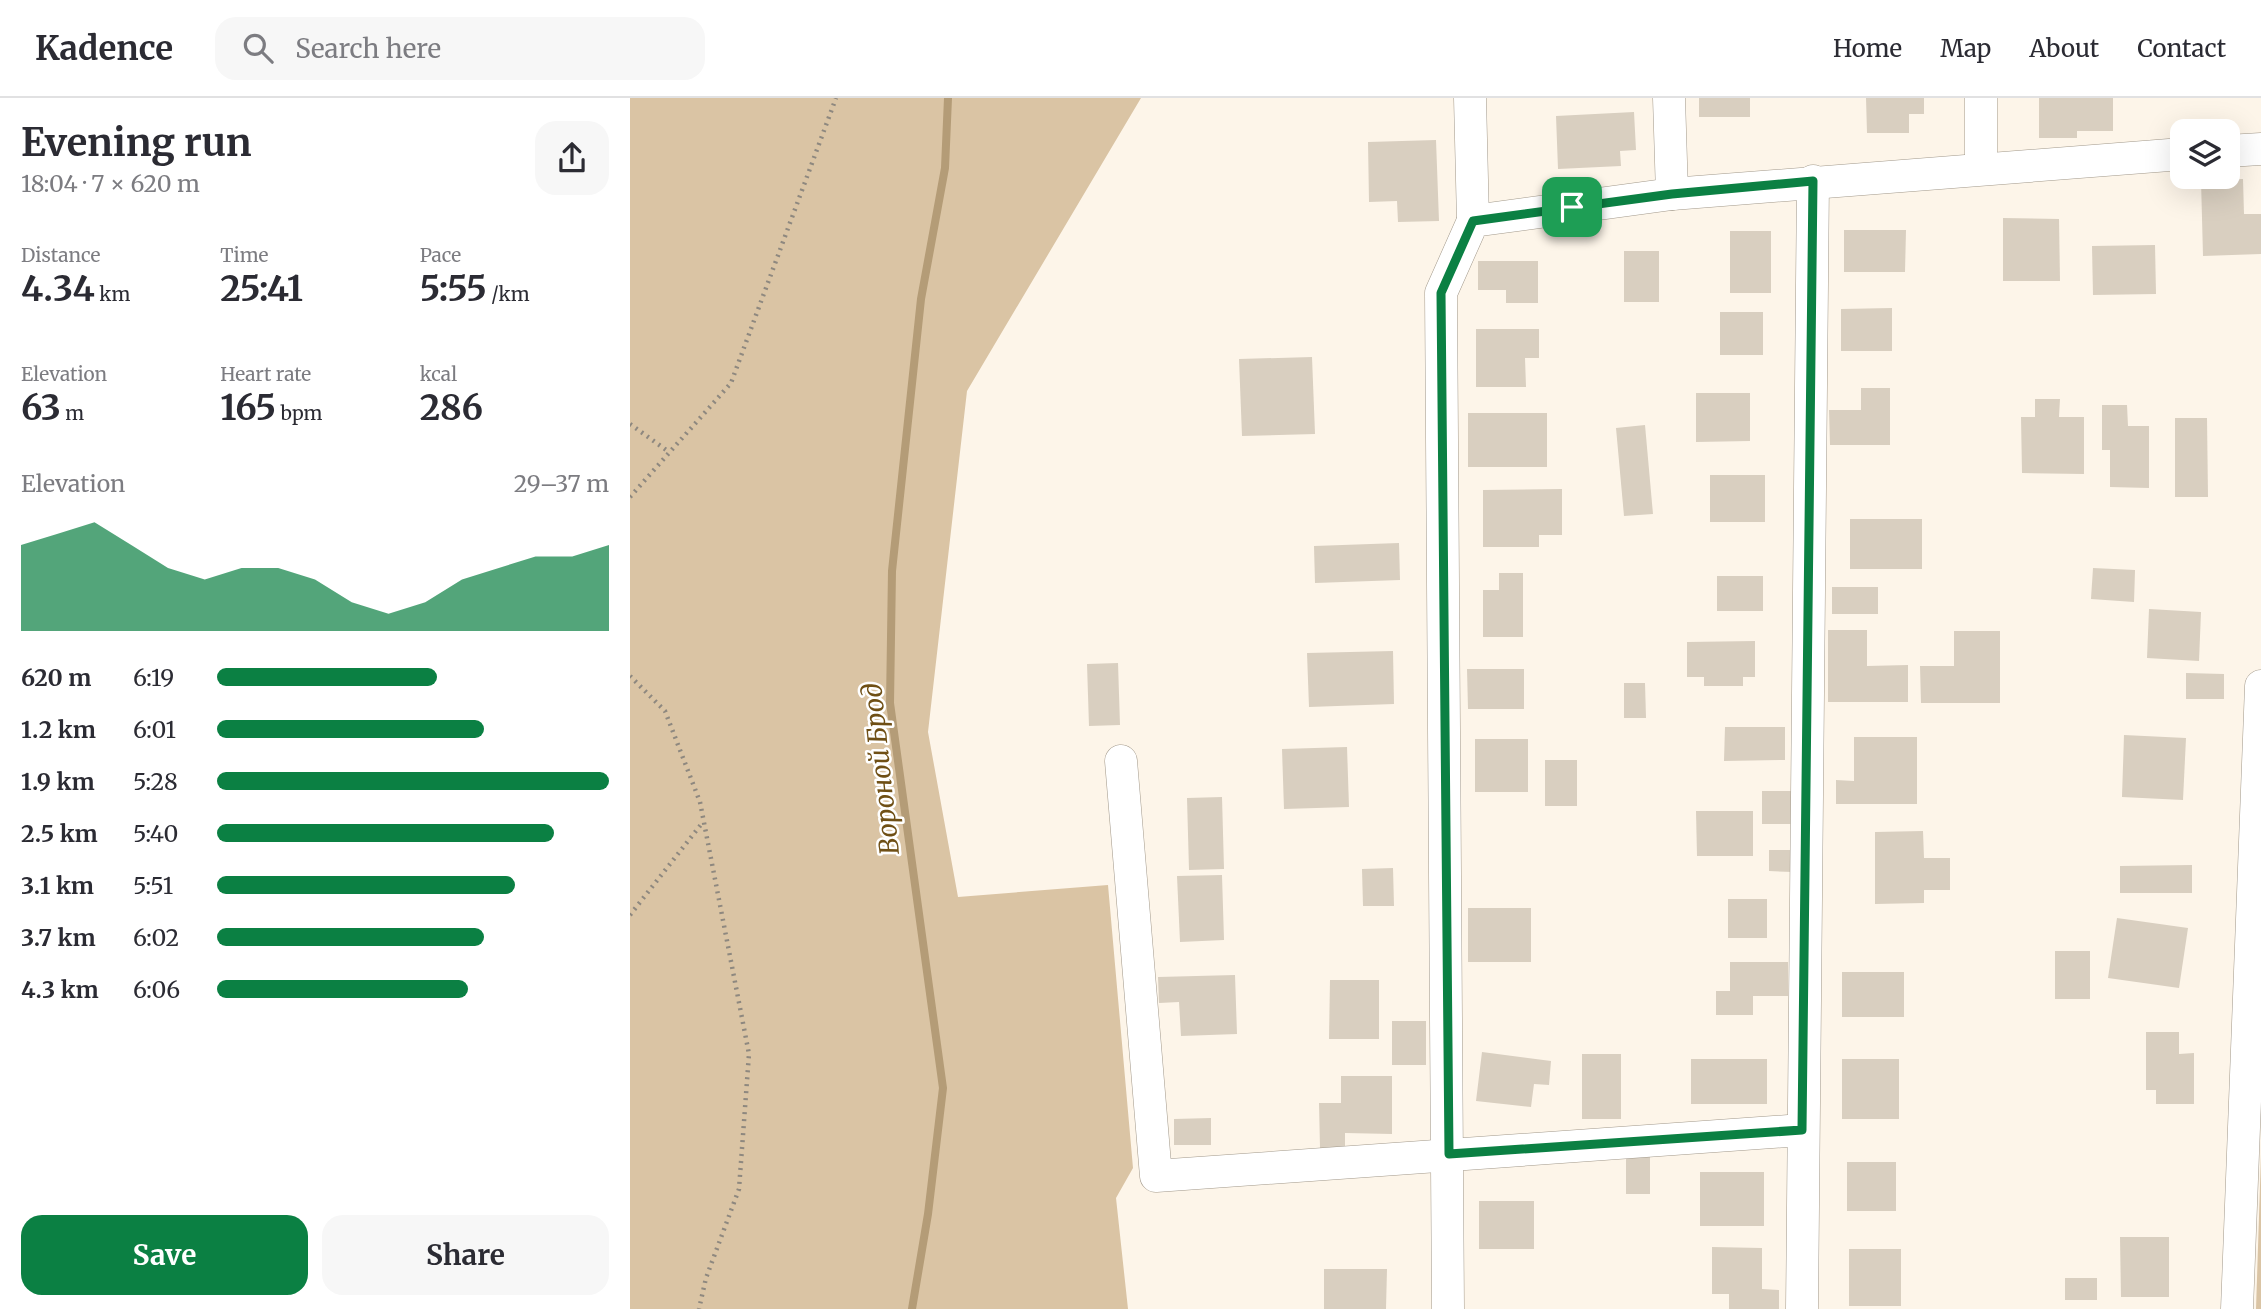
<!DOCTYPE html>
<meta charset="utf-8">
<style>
body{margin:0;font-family:Merriweather,serif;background:#f7f7f7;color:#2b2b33;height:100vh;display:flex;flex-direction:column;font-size:26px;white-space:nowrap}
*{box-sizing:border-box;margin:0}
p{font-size:23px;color:#7c7c81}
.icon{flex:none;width:38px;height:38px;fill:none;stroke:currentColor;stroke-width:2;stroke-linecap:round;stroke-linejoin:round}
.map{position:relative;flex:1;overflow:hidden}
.sheet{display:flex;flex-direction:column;background:#fff;width:630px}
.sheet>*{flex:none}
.controls{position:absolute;left:1540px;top:21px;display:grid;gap:14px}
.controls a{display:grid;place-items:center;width:70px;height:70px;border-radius:14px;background:#fff;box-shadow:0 7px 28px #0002;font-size:35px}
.pin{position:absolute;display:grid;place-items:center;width:60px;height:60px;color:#fff;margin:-30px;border-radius:14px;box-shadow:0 4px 10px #0006}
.round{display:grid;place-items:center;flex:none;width:74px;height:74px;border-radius:21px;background:#f7f7f7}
.headline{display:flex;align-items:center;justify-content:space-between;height:119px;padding:0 21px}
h1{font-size:38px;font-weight:700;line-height:52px}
.metrics{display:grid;grid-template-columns:repeat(3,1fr);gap:10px;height:119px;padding:7px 21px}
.metrics div{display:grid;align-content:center}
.metrics b{font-size:35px;font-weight:700}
.metrics small{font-size:19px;font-weight:400}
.metrics p{font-size:19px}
.chart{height:196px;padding:14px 21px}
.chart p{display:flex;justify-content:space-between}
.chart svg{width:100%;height:126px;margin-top:7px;fill:#0b8043;opacity:.7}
.primary-button{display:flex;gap:14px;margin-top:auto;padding:14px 21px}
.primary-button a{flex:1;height:80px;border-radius:21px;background:#0b8043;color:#fff;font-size:28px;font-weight:700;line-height:80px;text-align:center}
.primary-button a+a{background:#f7f7f7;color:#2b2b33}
ul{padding:0 21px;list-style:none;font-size:23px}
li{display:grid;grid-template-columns:112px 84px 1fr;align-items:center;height:52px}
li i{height:18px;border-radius:9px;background:#0b8043}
header{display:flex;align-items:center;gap:42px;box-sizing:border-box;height:98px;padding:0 35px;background:#fff;border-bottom:2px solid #e1e1e2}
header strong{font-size:33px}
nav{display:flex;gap:38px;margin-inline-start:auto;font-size:24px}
.search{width:490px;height:63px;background:#f7f7f7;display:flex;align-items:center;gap:18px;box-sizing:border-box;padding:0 24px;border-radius:21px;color:#7c7c81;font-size:26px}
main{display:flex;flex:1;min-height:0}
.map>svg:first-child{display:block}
.green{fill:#dac4a4}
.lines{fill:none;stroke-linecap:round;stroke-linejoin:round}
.stream{stroke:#b49c77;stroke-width:8}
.building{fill:#d9cfc0}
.minor-casing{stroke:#a2998b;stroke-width:33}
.path{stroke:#8e887f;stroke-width:4.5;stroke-dasharray:2 5;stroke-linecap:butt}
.minor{stroke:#fff;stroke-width:32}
.route-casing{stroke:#fff;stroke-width:14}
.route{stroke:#0b8043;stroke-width:9}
.labels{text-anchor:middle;stroke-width:5;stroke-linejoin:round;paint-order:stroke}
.water-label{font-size:26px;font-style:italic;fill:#6f4f15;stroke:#fff}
</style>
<header>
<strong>Kadence</strong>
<div class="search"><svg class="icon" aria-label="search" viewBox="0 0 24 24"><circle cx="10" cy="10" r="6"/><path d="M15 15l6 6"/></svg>Search here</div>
<nav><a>Home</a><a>Map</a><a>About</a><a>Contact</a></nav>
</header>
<main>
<section class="sheet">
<div class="headline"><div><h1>Evening run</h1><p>18:04 · 7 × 620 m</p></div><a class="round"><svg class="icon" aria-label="share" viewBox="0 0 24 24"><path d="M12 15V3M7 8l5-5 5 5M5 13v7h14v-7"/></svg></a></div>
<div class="metrics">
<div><p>Distance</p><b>4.34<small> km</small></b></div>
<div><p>Time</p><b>25:41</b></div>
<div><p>Pace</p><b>5:55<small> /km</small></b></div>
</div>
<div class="metrics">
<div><p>Elevation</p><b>63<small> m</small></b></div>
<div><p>Heart rate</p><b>165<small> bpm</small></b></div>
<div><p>kcal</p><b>286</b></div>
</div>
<div class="chart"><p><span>Elevation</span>29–37 m</p>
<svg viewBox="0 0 160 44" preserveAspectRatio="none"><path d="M0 44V14L10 10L20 6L30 14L40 22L50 26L60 22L70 22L80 26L90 34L100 38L110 34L120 26L130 22L140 18L150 18L160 14V44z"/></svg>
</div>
<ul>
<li><b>620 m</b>6:19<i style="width:56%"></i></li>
<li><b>1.2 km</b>6:01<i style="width:68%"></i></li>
<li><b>1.9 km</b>5:28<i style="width:100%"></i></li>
<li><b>2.5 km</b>5:40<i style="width:86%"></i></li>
<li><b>3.1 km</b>5:51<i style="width:76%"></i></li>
<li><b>3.7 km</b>6:02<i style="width:68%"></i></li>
<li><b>4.3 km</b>6:06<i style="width:64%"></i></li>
</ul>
<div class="primary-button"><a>Save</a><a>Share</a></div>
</section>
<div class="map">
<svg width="1631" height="1211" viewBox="0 0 1631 1211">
<rect width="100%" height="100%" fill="#fdf5e9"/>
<g class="green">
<path d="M0,0h511l-174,293 -39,341 30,165 150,-12 25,283 -17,30 12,111h-498z"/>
<path d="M1631,1057v154h-5z"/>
</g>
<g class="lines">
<path class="stream" d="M282,1211l16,-95 15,-126 -53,-385 2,-132 29,-272 24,-131 3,-70"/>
</g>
<g class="building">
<rect x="1069" y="0" width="51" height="19"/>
<path d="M1236,0h58v16h-15v19h-42z"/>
<path d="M1409,0h74v33h-36v7h-38z"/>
<path d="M1004,14l2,38 -16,1 1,15 -63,3 -2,-53z"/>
<path d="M806,42l3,81 -41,1 -1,-21 -28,1 -1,-60z"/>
<path d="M1613,81l1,35h17v40l-58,2 -2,-76z"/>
<path d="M1373,120l56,1 1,62h-57z"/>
<path d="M1214,132h62l-1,42h-61z"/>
<rect x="1100" y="133" width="41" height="62"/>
<path d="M1525,147l1,49 -63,1 -1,-49z"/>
<rect x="994" y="153" width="35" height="51"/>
<path d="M848,163h60v42h-32v-13h-28z"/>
<path d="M1262,210v43h-51v-42z"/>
<rect x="1090" y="214" width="43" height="43"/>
<path d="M846,231h63v29h-14l1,29h-50z"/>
<path d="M682,259l3,77 -73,2 -3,-77z"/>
<path d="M1231,290h29v57h-60l-1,-35h32z"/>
<path d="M1066,295h54v48l-54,1z"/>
<path d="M1405,301h25l-1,18h25v57l-62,-1 -1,-56h14z"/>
<path d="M1472,307h25l1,21h21v62l-39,-1v-37h-8z"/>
<rect x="838" y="315" width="79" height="54"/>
<path d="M1545,320h32l1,79h-33z"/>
<path d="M1015,327l8,89 -29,2 -8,-88z"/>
<rect x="1080" y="377" width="55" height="47"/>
<path d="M932,391v46h-23v12h-56v-57z"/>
<rect x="1220" y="421" width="72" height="50"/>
<path d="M769,445l1,37 -85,3 -1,-37z"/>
<path d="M1463,470l42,2 -1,32 -43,-3z"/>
<path d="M869,475h24v64h-40v-47h16z"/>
<rect x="1087" y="478" width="46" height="35"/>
<rect x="1202" y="489" width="46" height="27"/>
<path d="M1519,511l52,3 -2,49 -52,-3z"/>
<path d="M1198,532h39v36l41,-1v37h-80z"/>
<path d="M1324,533h46v72h-79l-1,-37h34z"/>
<path d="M1125,543v36h-12v9h-39v-9h-17v-35z"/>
<path d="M763,553l1,53 -85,3 -2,-54z"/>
<path d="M488,565l2,62 -31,1 -2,-62z"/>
<path d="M837,571h57v40h-56z"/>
<path d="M1556,575l38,1v25h-38z"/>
<path d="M994,585h21l1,35h-22z"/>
<path d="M1095,629h60v33l-61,1z"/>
<path d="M1494,637l62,3 -3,62 -61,-3z"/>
<path d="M1224,639h63v67h-81v-24l18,1z"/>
<rect x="845" y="641" width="53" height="53"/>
<path d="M717,649l2,60 -65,2 -2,-60z"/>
<rect x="915" y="662" width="32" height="46"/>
<rect x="1132" y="693" width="31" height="33"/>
<path d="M592,699l2,72 -35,1 -2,-72z"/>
<path d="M1066,713h57v45h-56z"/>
<path d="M1293,733l1,27h26v32h-26v13l-49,1v-72z"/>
<path d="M1139,752h24v22l-24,-1z"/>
<path d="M1562,767v28h-72v-27z"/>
<path d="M763,770l1,38h-31l-1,-37z"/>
<path d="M592,777l2,65 -44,2 -3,-66z"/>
<rect x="1098" y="801" width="39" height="39"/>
<rect x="838" y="810" width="63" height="54"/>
<path d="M1487,820l71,10 -9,60 -71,-10z"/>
<rect x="1425" y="853" width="35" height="48"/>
<path d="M1100,864h58v34h-35v19h-37v-24h14z"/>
<rect x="1212" y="874" width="62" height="45"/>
<path d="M605,877l2,59 -56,2 -2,-34 -20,1 -1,-26z"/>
<path d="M700,882h49v59h-50z"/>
<rect x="762" y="923" width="34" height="44"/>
<path d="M1516,934h33v22l15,-1v51h-38v-14h-10z"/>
<path d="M852,954l69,9 -2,24 -15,-1 -3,23 -55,-6z"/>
<rect x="952" y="956" width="39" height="65"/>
<rect x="1061" y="961" width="76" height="45"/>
<rect x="1212" y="961" width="57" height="60"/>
<path d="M711,978h51v58l-47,-1v15h-25l-1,-45h22z"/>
<path d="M581,1020v27h-37v-26z"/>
<rect x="996" y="1056" width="24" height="40"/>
<rect x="1217" y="1064" width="49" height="49"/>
<rect x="1070" y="1074" width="64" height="54"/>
<rect x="849" y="1103" width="55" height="48"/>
<path d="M1490,1139h49v60h-48z"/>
<path d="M1082,1149l50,1v41l17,1v19h-50v-15h-17z"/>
<rect x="1219" y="1151" width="52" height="57"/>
<path d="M694,1171h63l-1,40h-62z"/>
<rect x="1435" y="1180" width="32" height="22"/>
</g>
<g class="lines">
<g class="minor-casing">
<g id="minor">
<path d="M840,0l3,123"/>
<path d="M1039,0l3,96"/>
<path d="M1598,53l33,-2"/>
<path d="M1351,70v-70"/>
<path d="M491,663l35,415 646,-46"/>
<path d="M818,1211l-7,-1016 32,-72 199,-27 510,-40"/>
<path d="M1172,1211l11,-1128"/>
<path d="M1607,1211l24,-623"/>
</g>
</g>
<g class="path">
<path d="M0,326l39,28"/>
<path d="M0,399l101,-114 105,-285"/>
<path d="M0,578l35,35 35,91 49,252 -10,135 -33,89 -7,31"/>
<path d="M0,817l73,-93"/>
</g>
<use href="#minor" class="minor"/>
</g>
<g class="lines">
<g class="route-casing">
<path id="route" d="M1183,83l-11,949 -353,24 -8,-861 32,-72 199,-27z"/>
</g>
<use href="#route" class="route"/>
</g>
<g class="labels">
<g class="water-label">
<text transform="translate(251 671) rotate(-96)" y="9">Вороной Брод</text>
</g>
</g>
</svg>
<div class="controls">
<a><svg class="icon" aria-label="layers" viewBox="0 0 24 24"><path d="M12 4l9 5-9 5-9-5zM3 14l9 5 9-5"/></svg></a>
</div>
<div class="pin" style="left:942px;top:109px;background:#1e9e55"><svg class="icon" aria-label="arrive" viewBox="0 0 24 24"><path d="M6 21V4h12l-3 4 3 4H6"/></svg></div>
</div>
</main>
